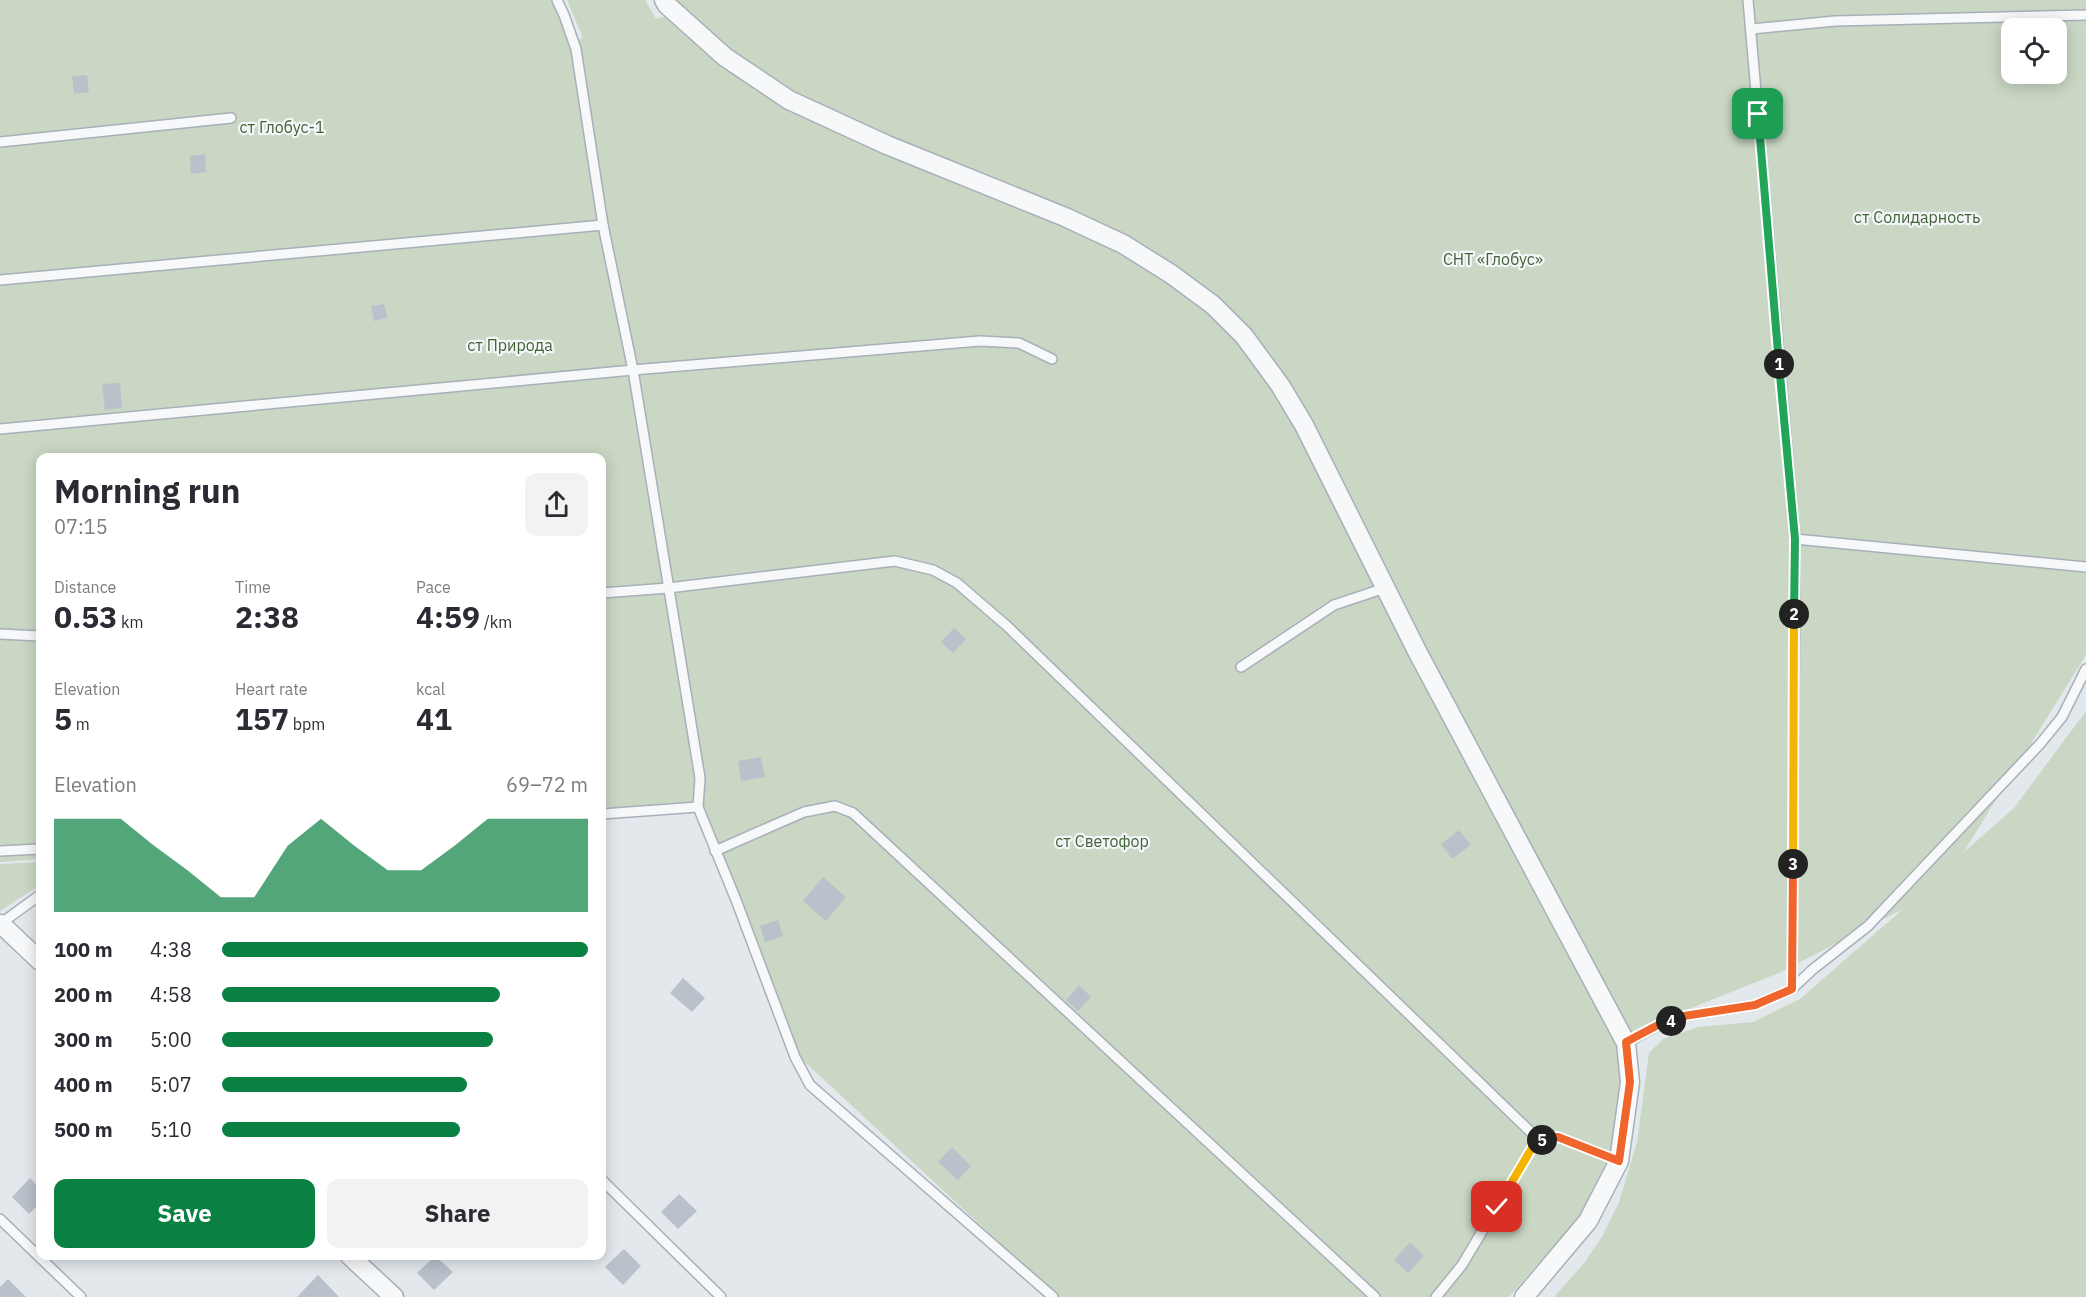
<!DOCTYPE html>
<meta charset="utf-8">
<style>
body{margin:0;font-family:"IBM Plex Sans",sans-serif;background:#f2f2f3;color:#2b2b33;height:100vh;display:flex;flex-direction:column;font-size:22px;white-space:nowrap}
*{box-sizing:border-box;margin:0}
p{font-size:20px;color:#7c7c81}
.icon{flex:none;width:33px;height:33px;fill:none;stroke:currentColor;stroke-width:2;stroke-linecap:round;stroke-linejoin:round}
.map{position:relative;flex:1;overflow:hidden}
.drawer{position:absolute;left:36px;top:453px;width:570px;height:807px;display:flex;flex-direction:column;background:#fff;border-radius:12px;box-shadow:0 3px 15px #0003}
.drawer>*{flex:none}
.fabs{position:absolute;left:2001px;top:18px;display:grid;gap:12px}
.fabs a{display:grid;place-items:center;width:66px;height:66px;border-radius:12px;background:#fff;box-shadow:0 3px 15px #0003;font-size:30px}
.pin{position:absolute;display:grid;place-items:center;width:51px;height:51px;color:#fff;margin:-26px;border-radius:12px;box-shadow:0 3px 9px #0006}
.km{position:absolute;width:30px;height:30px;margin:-15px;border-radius:50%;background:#222;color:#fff;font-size:16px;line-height:30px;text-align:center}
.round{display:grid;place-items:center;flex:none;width:63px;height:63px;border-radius:12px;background:#f2f2f3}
.headline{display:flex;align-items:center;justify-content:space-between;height:102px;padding:0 18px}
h1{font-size:33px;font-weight:800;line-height:45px}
.stats{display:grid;grid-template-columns:repeat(3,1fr);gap:9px;height:102px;padding:6px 18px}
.stats div{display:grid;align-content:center}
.stats b{font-size:30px;font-weight:800}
.stats small{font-size:16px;font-weight:400}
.stats p{font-size:16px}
.chart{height:168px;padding:12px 18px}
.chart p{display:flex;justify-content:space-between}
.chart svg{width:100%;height:108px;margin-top:6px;fill:#0b8043;opacity:.7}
.cta{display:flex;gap:12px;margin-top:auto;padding:12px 18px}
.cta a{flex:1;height:69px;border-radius:12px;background:#0b8043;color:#fff;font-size:24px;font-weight:800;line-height:69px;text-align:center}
.cta a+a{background:#f2f2f3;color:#2b2b33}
ul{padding:0 18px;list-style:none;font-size:20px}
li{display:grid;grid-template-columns:96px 72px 1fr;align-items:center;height:45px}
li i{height:15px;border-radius:8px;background:#0b8043}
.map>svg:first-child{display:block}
.green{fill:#cad7c4;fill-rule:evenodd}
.building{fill:#bac1cb}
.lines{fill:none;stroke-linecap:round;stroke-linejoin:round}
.lane-casing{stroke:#a7afb8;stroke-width:12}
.street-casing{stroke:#a7afb8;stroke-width:21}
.lane{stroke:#f7f8fa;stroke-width:9}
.street{stroke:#f7f8fa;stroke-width:18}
.split-1-casing{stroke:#fff;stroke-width:12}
.split-2-casing{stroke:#fff;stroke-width:12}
.split-3-casing{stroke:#fff;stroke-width:12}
.split-4-casing{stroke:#fff;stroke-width:12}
.split-5-casing{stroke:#fff;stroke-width:12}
.split-6-casing{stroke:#fff;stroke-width:12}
.split-1{stroke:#22a559;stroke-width:8}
.split-2{stroke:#22a559;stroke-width:8}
.split-3{stroke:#f5b400;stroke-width:8}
.split-4{stroke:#f0652b;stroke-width:8}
.split-5{stroke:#f0652b;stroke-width:8}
.split-6{stroke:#f5b400;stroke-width:8}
.labels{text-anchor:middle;stroke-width:4.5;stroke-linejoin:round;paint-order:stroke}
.park-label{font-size:16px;fill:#416435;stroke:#f4f6f9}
</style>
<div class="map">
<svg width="2086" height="1297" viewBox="0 0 2086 1297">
<rect width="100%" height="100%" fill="#e3e8ed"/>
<g class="green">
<path d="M0,0h556l22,40 5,-2 -16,-38h78l11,19 13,-4 -10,-15h1427v655l-123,198 51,-45 72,-97v586h-532l31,-35 18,-27 16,-33 18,-60 12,-89 14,-14 35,-12 55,-5 47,-23 103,-90 -124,64 -163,65 12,68 -23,81 -96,110h-451l-264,-245 -92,-241 -100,6v-359h-562v401l-40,3zM2012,28h44v46h-44z"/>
<path d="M40,862v23l-40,26v-47z"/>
</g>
<g class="building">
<path d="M87,75l2,17 -15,2 -2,-18z"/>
<path d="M205,154l1,18 -15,2 -1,-18z"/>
<path d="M384,304l3,14 -13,3 -3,-15z"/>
<path d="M120,383l2,25 -17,2 -3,-26z"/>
<path d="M954,628l12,11 -13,14 -12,-11z"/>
<path d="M761,757l4,20 -24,4 -3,-20z"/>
<path d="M1459,830l12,15 -19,14 -11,-15z"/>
<path d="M823,877l23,20 -20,24 -23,-20z"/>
<path d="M778,920l5,16 -18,6 -5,-16z"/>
<path d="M683,978l22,20 -13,14 -22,-19z"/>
<path d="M1079,985l12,12 -13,14 -12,-11z"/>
<path d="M952,1147l19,19 -13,14 -20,-18z"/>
<path d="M30,1178l10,10v15l-11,11 -17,-17z"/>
<path d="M679,1194l18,17 -19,18 -17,-17z"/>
<path d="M1410,1242l14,14 -16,17 -14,-13z"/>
<path d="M624,1249l17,17 -18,19 -18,-18z"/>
<path d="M435,1256l18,16 -19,18 -17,-17z"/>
<path d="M318,1275l21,22h-42z"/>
<path d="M8,1279l18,18h-26v-10z"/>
</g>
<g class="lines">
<g class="lane-casing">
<g id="lane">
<path d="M557,0l7,15 12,34 27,176 30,145 67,408 -2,29 38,93 59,157 15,28 243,212"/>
<path d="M1748,0l47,539 -3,450"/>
<path d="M1751,29l84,-8 251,-6"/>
<path d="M0,142l231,-24"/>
<path d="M0,280l603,-55"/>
<path d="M0,429l633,-59 347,-29 39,2 33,16"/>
<path d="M1795,539l291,28"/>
<path d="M602,593l66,-5 227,-27 38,9 24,13 50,43 532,514"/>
<path d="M0,634l40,2"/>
<path d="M1241,667l93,-62 51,-17"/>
<path d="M602,814l96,-7"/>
<path d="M0,851l40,-2"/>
<path d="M715,851l89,-39 31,-6 18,7 522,484"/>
<path d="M0,924l40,-29"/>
<path d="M1626,1043l32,-18 26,-9 71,-11 37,-16 20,-19 56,-44 172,-182 22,-27 24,-48"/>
<path d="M602,1180l119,117"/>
<path d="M0,1219l81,78"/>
<path d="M1436,1297l26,-32 70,-117 7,-8 19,-3 61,24"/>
</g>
</g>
<g class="street-casing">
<g id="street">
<path d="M664,0l3,5 58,52 64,43 98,45 178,72 58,27 48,30 42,31 31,31 36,49 24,40 114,228 208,390 4,39 -11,79 -31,60 -64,76"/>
<path d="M1,924l39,37"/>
<path d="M350,1256l44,41"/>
</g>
</g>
<use href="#lane" class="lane"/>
<use href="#street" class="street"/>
</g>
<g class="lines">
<g class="split-1-casing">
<path id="split-1" d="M1758,114l21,250"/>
</g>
<g class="split-2-casing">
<path id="split-2" d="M1779,364l16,175 -1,75"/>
</g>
<g class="split-3-casing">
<path id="split-3" d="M1793,864l1,-250"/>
</g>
<g class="split-4-casing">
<path id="split-4" d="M1671,1021l13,-5 71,-11 37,-16 1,-125"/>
</g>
<g class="split-5-casing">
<path id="split-5" d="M1542,1140l16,-3 61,24 11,-79 -4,-40 32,-17 13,-4"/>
</g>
<g class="split-6-casing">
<path id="split-6" d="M1497,1207l35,-59 10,-8"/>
</g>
<use href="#split-1" class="split-1"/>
<use href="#split-2" class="split-2"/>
<use href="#split-3" class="split-3"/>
<use href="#split-4" class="split-4"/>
<use href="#split-5" class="split-5"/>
<use href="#split-6" class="split-6"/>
</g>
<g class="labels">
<g class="park-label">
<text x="282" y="133">ст Глобус-1</text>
<text x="1917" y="223">ст Солидарность</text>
<text x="1493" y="265">СНТ «Глобус»</text>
<text x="510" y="351">ст Природа</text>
<text x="1102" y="847">ст Светофор</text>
</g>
</g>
</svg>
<div class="fabs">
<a><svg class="icon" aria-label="locate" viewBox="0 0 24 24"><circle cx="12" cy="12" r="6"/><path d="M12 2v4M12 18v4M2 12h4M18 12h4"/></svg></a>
</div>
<div class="pin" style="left:1758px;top:114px;background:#1e9e55"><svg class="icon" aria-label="arrive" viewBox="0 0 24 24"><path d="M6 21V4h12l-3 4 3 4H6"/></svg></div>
<div class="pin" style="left:1497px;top:1207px;background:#d93025"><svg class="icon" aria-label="check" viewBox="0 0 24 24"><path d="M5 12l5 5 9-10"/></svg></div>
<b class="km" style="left:1779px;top:364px">1</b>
<b class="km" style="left:1794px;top:614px">2</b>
<b class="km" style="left:1793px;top:864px">3</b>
<b class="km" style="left:1671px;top:1021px">4</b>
<b class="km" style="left:1542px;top:1140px">5</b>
<section class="drawer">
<div class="headline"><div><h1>Morning run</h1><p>07:15</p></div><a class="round"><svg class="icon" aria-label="share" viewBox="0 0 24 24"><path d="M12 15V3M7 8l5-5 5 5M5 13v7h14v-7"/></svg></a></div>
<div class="stats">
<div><p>Distance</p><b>0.53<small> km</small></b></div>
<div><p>Time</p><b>2:38</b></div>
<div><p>Pace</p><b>4:59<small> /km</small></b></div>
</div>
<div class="stats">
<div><p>Elevation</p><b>5<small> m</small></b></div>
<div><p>Heart rate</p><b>157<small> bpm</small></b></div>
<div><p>kcal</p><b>41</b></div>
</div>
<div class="chart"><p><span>Elevation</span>69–72 m</p>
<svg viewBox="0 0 160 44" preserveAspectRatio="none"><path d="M0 44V6L10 6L20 6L30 17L40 27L50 38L60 38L70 17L80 6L90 17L100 27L110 27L120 17L130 6L140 6L150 6L160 6V44z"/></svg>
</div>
<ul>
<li><b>100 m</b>4:38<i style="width:100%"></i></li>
<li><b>200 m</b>4:58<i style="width:76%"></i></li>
<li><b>300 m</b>5:00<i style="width:74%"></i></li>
<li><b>400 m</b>5:07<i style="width:67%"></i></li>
<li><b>500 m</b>5:10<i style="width:65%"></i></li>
</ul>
<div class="cta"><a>Save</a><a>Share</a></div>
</section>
</div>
